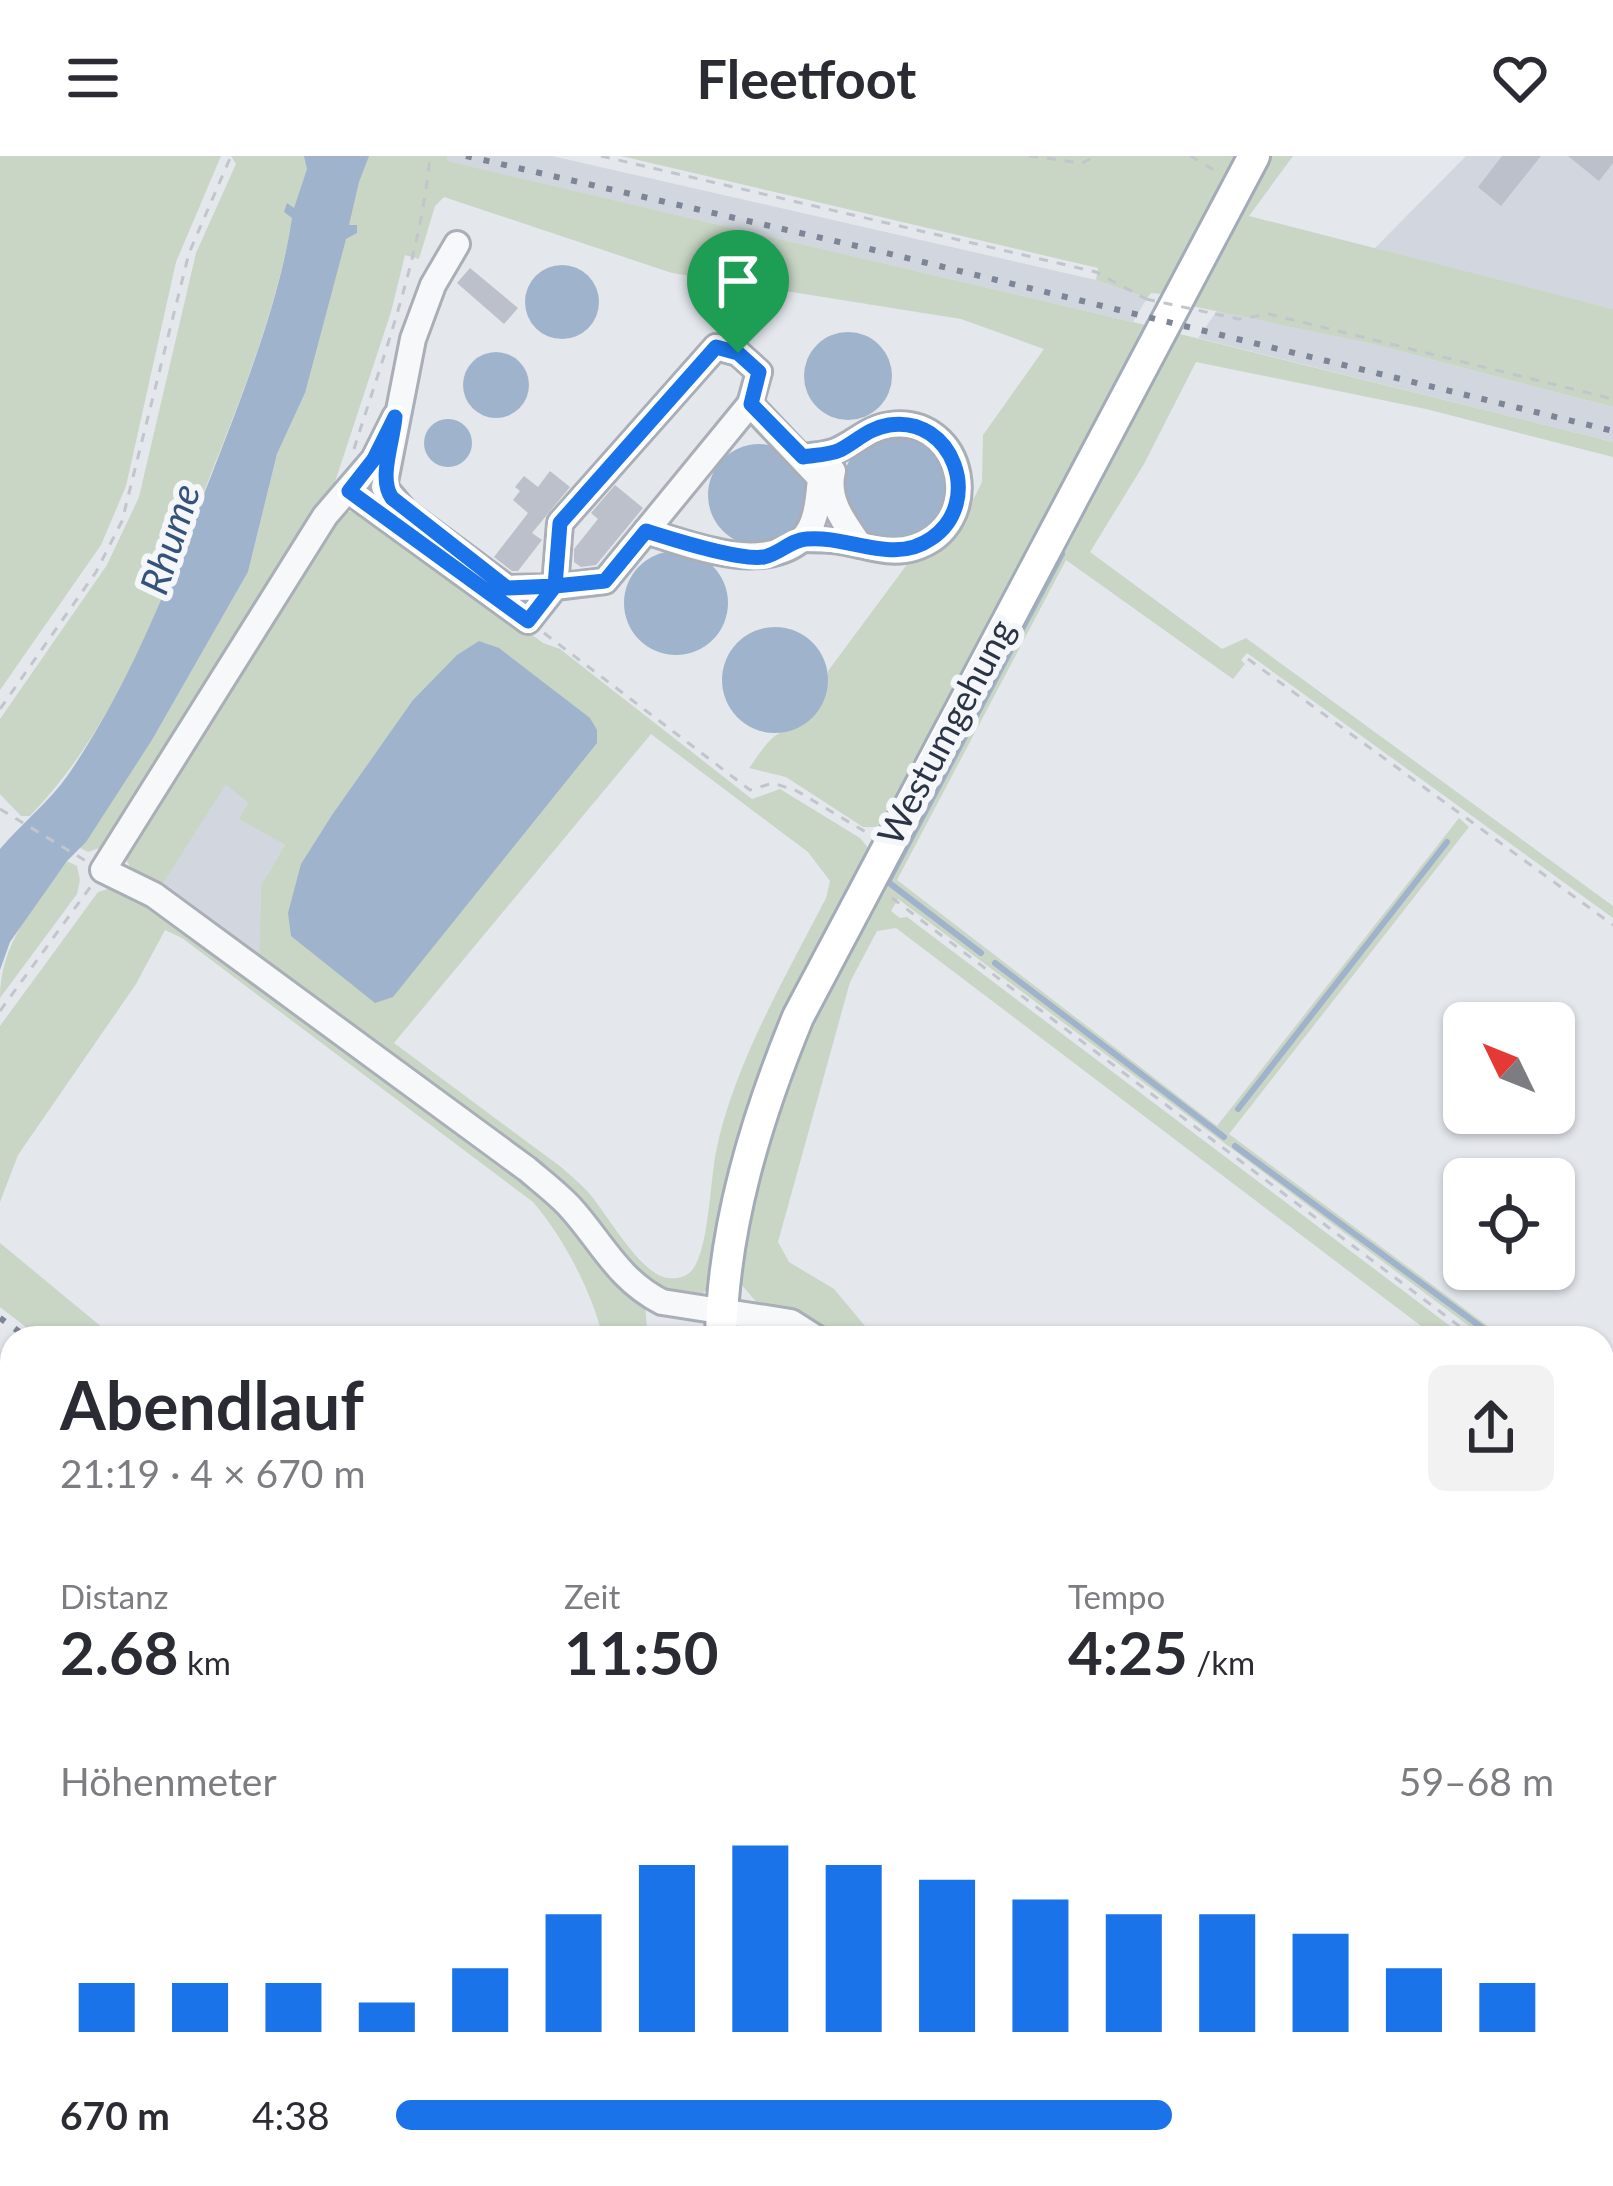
<!DOCTYPE html>
<html lang="de">
<meta charset="utf-8">
<style>
body{margin:0;font-family:Lato,sans-serif;background:#f2f2f3;color:#2b2b33;height:100vh;display:flex;flex-direction:column;font-size:45px;white-space:nowrap}
*{box-sizing:border-box;margin:0}
p{font-size:39px;color:#7c7c81}
.icon{flex:none;width:66px;height:66px;fill:none;stroke:currentColor;stroke-width:2;stroke-linecap:round;stroke-linejoin:round}
.map{position:relative;flex:1;overflow:hidden}
.panel{position:absolute;left:0px;top:1170px;width:1614px;height:861px;display:flex;flex-direction:column;background:#fff;border-radius:36px 36px 0 0;box-shadow:0 3px 9px #0004}
.panel>*{flex:none}
.needle{width:78px;rotate:313deg}
.tools{position:absolute;left:1443px;top:846px;display:grid;gap:24px}
.tools a{display:grid;place-items:center;width:132px;height:132px;border-radius:18px;background:#fff;box-shadow:0 3px 9px #0004;font-size:60px}
.pin{position:absolute;display:grid;place-items:center;width:102px;height:102px;color:#fff;margin:-123px -51px;border-radius:50% 50% 50% 0;rotate:-45deg;box-shadow:0 0 12px #0007}
.pin .icon{rotate:45deg}
.round{display:grid;place-items:center;flex:none;width:126px;height:126px;border-radius:18px;background:#f2f2f3}
.overview{display:flex;align-items:center;justify-content:space-between;height:204px;padding:0 60px}
h1{font-size:66px;font-weight:700;line-height:90px}
.stats{display:grid;grid-template-columns:repeat(3,1fr);gap:18px;height:204px;padding:12px 60px}
.stats div{display:grid;align-content:center}
.stats b{font-size:60px;font-weight:700}
.stats small{font-size:33px;font-weight:400}
.stats p{font-size:33px}
.chart{height:336px;padding:24px 60px}
.chart p{display:flex;justify-content:space-between}
.chart svg{width:100%;height:216px;margin-top:12px;stroke:#1a73e8;stroke-width:6}
ul{padding:0 60px;list-style:none;font-size:39px}
li{display:grid;grid-template-columns:192px 144px 1fr;align-items:center;height:90px}
li i{height:30px;border-radius:15px;background:#1a73e8}
header{display:flex;justify-content:space-between;align-items:center;height:156px;padding:0 60px;background:#fff;font-size:54px;font-weight:700}
.map>svg:first-child{display:block}
.built{fill:#d2d6de}
.green{fill:#c9d6c5;fill-rule:evenodd}
.water{fill:#9fb4cc}
.lines{fill:none;stroke-linecap:round;stroke-linejoin:round}
.stream{stroke:#9fb4cc;stroke-width:6}
.building{fill:#bbc0ca}
.minor-casing{stroke:#a9aeb7;stroke-width:30}
.major-casing{stroke:#a3abb8;stroke-width:36}
.path{stroke:#c2c5cb;stroke-width:3;stroke-dasharray:9 9;stroke-linecap:butt}
.minor{stroke:#f7f8fa;stroke-width:24}
.major{stroke:#fff;stroke-width:30}
.rail{stroke:#7d8696;stroke-width:6;stroke-dasharray:6 12;stroke-linecap:butt}
.path-bridge{stroke:#c2c5cb;stroke-width:3;stroke-dasharray:9 9;stroke-linecap:butt}
.route-casing{stroke:#fff;stroke-width:24}
.route{stroke:#1a73e8;stroke-width:15}
.labels{text-anchor:middle;stroke-width:12;stroke-linejoin:round;paint-order:stroke}
.street-label{font-size:36px;fill:#2b3445;stroke:#f4f6f9}
.water-label{font-size:39px;font-style:italic;fill:#34527a;stroke:#f4f6f9}
</style>
<header><svg class="icon" aria-label="menu" viewBox="0 0 24 24"><path d="M4 6h16M4 12h16M4 18h16"/></svg>Fleetfoot<svg class="icon" aria-label="heart" viewBox="0 0 24 24"><path d="M12 20l-8-8c-3-5 5-10 8-4 3-6 11-1 8 4z"/></svg></header>
<div class="map">
<svg width="1613" height="2030" viewBox="0 0 1613 2030">
<rect width="100%" height="100%" fill="#e4e7ec"/>
<g class="built">
<path d="M447,0h105l544,124 51,18 -14,24 -687,-161z"/>
<path d="M1466,0h147v153l-240,-59z"/>
<path d="M1217,155l156,33 240,63v35l-415,-104z"/>
<path d="M226,627l22,20 -8,16 45,26 -24,40 -2,71 -98,-69z"/>
<path d="M1602,1267h11v577l-11,-8z"/>
</g>
<g class="green">
<path d="M0,0h221l-45,106 -50,224 -25,59 -101,145z"/>
<path d="M231,0h216v5l703,165 -260,486 -12,15h-15l-77,-50 -37,-9c8,-10 19,-30 31,-35 34,-16 47,-20 48,-62l83,-112 43,-21 28,-56 1,-47 61,-86 -83,-30 -289,-46 -228,-76 -9,9 -16,53 -14,-4 -14,57 -61,185 -222,348 -20,7 -8,-4 72,-108 96,-168 29,-118 28,-61 -13,-174c-14,86 -48,171 -80,252 -46,121 -91,250 -182,345h-9l-21,-22v-75l107,-154 32,-68 57,-244 40,-89z"/>
<path d="M621,0h618l-77,138 -11,-1 -4,5 -51,-18 2,-12z"/>
<path d="M1268,0h25l-44,60 364,93v98l-240,-63 -186,-39z"/>
<path d="M1172,176l441,110v15l-187,-48 -230,-47 -52,102 -54,88 132,97 24,-11 367,268v12l-366,-265 -6,7 4,4 -12,15 -167,-119 -169,320 320,246 242,-308 10,9 -240,307 275,204h-19l-587,-439 -7,12 9,7 7,-1 559,421h-29l-541,-410 -19,3 -27,51 -72,260 11,20 45,27 41,49h-44l-23,-19 -49,-14 -19,-22c9,-95 38,-188 74,-276z"/>
<path d="M363,353l180,134 17,6 192,150 28,-10 80,49 9,11 -72,146 -86,285 -4,10 -11,8 -29,-2 -40,-28 -368,-312 2,-71 24,-40 -46,-26 9,-16 -22,-19 -65,103 -30,-18 -9,-17 216,-338zM651,578l157,118 22,29 -4,17c-40,78 -93,168 -110,254 -6,29 -7,95 -23,117 -6,8 -15,10 -25,9 -28,-3 -61,-65 -80,-86 -8,-9 -18,-17 -27,-25l-167,-124z"/>
<path d="M67,705l10,5 3,14 -3,14 -77,104c0,-56 36,-94 67,-137z"/>
<path d="M114,731l74,41 343,256 59,61 27,40 28,20 3,33h-45c-11,-46 -39,-100 -70,-136l-351,-264 -17,-8 -29,54 -118,171 -18,47v-176l98,-134z"/>
<path d="M0,1087l115,95h-75l-40,-31z"/>
<path d="M1602,1836l11,8v186h-226l1,-11h214z"/>
</g>
<g class="water">
<path d="M304,0h65l-10,26 -10,43h8v8l-11,6 -41,154 -28,61 -29,118 -96,168 -66,102 -19,19 -57,81 -10,28v-121c21,-25 49,-47 68,-74 64,-93 104,-200 145,-304 31,-81 66,-167 79,-253l-8,-6 3,-9 7,5 13,-39z"/>
<circle cx="562" cy="146" r="37"/>
<circle cx="848" cy="220" r="44"/>
<circle cx="496" cy="229" r="33"/>
<circle cx="448" cy="287" r="24"/>
<circle cx="896" cy="332" r="54"/>
<circle cx="759" cy="339" r="51"/>
<circle cx="676" cy="447" r="52"/>
<circle cx="775" cy="524" r="53"/>
<path d="M479,485l20,7 91,70 7,12v13l-204,254 -18,6 -84,-67 -3,-23 13,-49 31,-49 81,-115 44,-45z"/>
</g>
<g class="lines">
<g class="stream">
<path d="M981,797l-93,-71 174,-328"/>
<path d="M995,807l229,174"/>
<path d="M1238,953l209,-267"/>
<path d="M1235,990l261,192"/>
<path d="M0,1700l12,-9"/>
<path d="M1233,2019l13,11"/>
<path d="M579,2030l15,-11"/>
<path d="M621,2030l15,-11"/>
<path d="M1355,2030l10,-11"/>
</g>
</g>
<g class="building">
<path d="M1502,0h39l-40,50 -23,-19z"/>
<path d="M1568,0h45v7l-14,18z"/>
<path d="M470,112l48,40 -14,16 -47,-41z"/>
<path d="M550,315l20,16 -38,46 10,7 -24,31h-6l-18,-14 34,-44 -15,-13 7,-9 -5,-4 9,-11 14,11z"/>
<path d="M615,329l28,23 -47,57 -15,2 -7,-5v-13l24,-30 -7,-6z"/>
</g>
<g class="lines">
<g class="minor-casing">
<g id="minor">
<path d="M395,261l-21,42 -49,57 -222,354 51,25 373,274c14,12 30,24 43,38 31,34 48,73 92,95l129,20 25,16"/>
<path d="M833,315c-7,29 11,51 27,74"/>
<path d="M349,335l179,130 27,-34 50,-6 145,-177 9,-32 -21,-19 -22,-6 -156,176 -5,64 -48,1 -102,-76 -21,-25 29,-148 20,-54 24,-41"/>
<path d="M646,375c44,14 114,42 155,9 16,-14 17,-42 19,-62l-70,-74"/>
<path d="M802,383c13,0 26,0 38,2 24,3 48,15 74,7 72,-22 52,-133 -24,-123 -21,3 -33,16 -50,24 -10,6 -25,6 -37,8"/>
<path d="M1602,1255l11,-9"/>
<path d="M1602,1278l11,8"/>
<path d="M1602,1820l11,9"/>
</g>
</g>
<g class="major-casing">
<g id="major">
<path d="M721,1182c2,-111 35,-219 77,-321l456,-861"/>
<path d="M1199,2019l12,11"/>
</g>
</g>
<g class="path">
<path d="M601,0l495,116 50,27"/>
<path d="M1029,0l53,7 14,-7"/>
<path d="M1190,0l26,15"/>
<path d="M1215,158l24,5 30,-5 344,85"/>
<path d="M354,293c30,-95 67,-194 76,-293"/>
<path d="M544,477l206,157 23,-7 24,8 72,43"/>
<path d="M1248,503l365,266"/>
<path d="M0,553l96,-137 26,-51 67,-268 42,-97"/>
<path d="M0,653l86,52"/>
<path d="M892,742l583,440"/>
<path d="M0,855l91,-125"/>
<path d="M655,1182l1,-16"/>
<path d="M0,1260l12,8"/>
<path d="M995,2019l12,11"/>
<path d="M596,2030l14,-11"/>
<path d="M1376,2030l5,-11"/>
</g>
<use href="#minor" class="minor"/>
<use href="#major" class="major"/>
<g class="rail">
<path d="M466,0l408,94 739,181"/>
<path d="M0,1162l28,20"/>
<path d="M1055,2019l13,11"/>
</g>
<path class="path-bridge" d="M1146,143l69,15"/>
</g>
<g class="lines">
<g class="route-casing">
<path id="route" d="M738,197l-22,-6 -156,176 -5,63 -48,2 -115,-90c-14,-19 1,-56 3,-81l-21,42 -25,32 179,130 27,-35 50,-5 41,-50c26,8 93,30 118,26 15,-3 27,-17 42,-18 44,-4 87,27 126,-1 52,-36 21,-123 -43,-113 -20,3 -32,16 -49,25 -11,5 -25,5 -37,7l-52,-53 8,-32 -21,-19"/>
</g>
<use href="#route" class="route"/>
</g>
<g class="labels">
<g class="street-label">
<text transform="translate(946 576) rotate(-62)" y="13">Westumgehung</text>
</g>
<g class="water-label">
<text transform="translate(170 383) rotate(-72)" y="14">Rhume</text>
</g>
</g>
</svg>
<div class="tools">
<a><svg class="needle" viewBox="-14 -14 28 28"><path d="M0-13l5 13h-10z" fill="#e53935"/><path d="M0 13l5-13h-10z" fill="#7c7c81"/></svg></a>
<a><svg class="icon" aria-label="locate" viewBox="0 0 24 24"><circle cx="12" cy="12" r="6"/><path d="M12 2v4M12 18v4M2 12h4M18 12h4"/></svg></a>
</div>
<div class="pin" style="left:738px;top:197px;background:#1e9e55"><svg class="icon" aria-label="arrive" viewBox="0 0 24 24"><path d="M6 21V4h12l-3 4 3 4H6"/></svg></div>
<section class="panel">
<div class="overview"><div><h1>Abendlauf</h1><p>21:19 · 4 × 670 m</p></div><a class="round"><svg class="icon" aria-label="share" viewBox="0 0 24 24"><path d="M12 15V3M7 8l5-5 5 5M5 13v7h14v-7"/></svg></a></div>
<div class="stats">
<div><p>Distanz</p><b>2.68<small> km</small></b></div>
<div><p>Zeit</p><b>11:50</b></div>
<div><p>Tempo</p><b>4:25<small> /km</small></b></div>
</div>
<div class="chart"><p><span>Höhenmeter</span>59–68 m</p>
<svg viewBox="0 0 160 44" preserveAspectRatio="none"><path d="M5 44V34M15 44V34M25 44V34M35 44V38M45 44V31M55 44V20M65 44V10M75 44V6M85 44V10M95 44V13M105 44V17M115 44V20M125 44V20M135 44V24M145 44V31M155 44V34"/></svg>
</div>
<ul>
<li><b>670 m</b>4:38<i style="width:67%"></i></li>
</ul>
</section>
</div>
